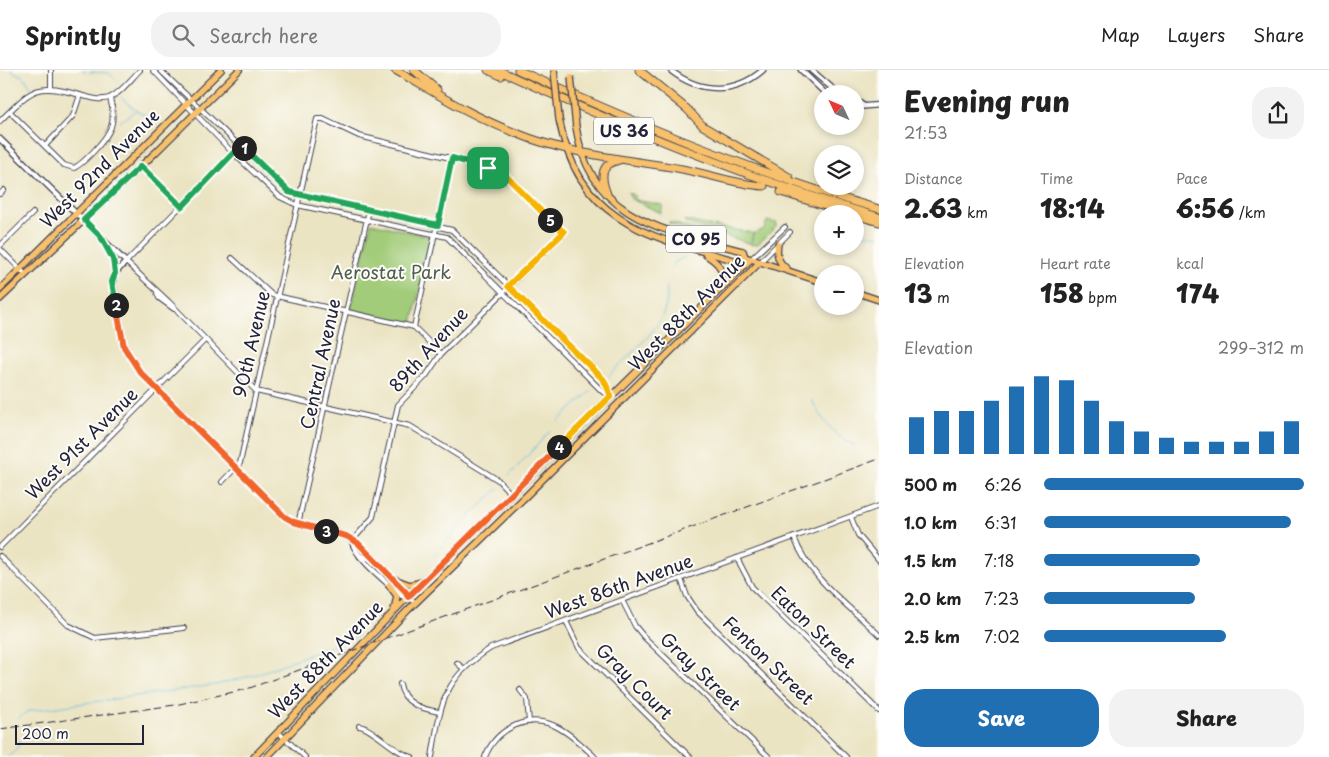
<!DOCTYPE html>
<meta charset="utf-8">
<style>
body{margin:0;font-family:"Playpen Sans",sans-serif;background:#f2f2f2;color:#222;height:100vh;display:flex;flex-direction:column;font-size:19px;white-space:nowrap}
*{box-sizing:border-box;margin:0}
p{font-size:16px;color:#767676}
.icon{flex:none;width:28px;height:28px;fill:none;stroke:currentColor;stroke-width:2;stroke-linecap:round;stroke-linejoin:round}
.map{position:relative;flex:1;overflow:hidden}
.details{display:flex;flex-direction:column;background:#fff;width:450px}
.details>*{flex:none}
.needle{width:32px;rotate:314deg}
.controls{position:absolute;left:814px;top:15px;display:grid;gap:10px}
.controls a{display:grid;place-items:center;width:50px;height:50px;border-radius:50%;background:#fff;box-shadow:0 2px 8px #0003;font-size:25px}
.scale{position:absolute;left:15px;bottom:12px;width:129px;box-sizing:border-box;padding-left:5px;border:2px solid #22223b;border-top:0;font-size:14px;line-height:18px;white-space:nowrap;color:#22223b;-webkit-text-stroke:4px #fdfcf7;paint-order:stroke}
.pin{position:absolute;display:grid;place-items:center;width:42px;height:42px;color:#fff;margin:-21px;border-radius:10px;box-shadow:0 2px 8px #0006}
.km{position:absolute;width:25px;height:25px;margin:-12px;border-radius:50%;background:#222;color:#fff;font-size:14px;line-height:25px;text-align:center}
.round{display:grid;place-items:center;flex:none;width:52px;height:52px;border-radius:20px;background:#f2f2f2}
.headline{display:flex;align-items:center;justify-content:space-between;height:85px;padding:0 25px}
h1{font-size:28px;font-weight:800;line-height:38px}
.stats{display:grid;grid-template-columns:repeat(3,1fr);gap:8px;height:85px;padding:5px 25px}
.stats div{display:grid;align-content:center}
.stats b{font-size:25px;font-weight:800}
.stats small{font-size:14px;font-weight:400}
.stats p{font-size:14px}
.chart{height:140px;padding:10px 25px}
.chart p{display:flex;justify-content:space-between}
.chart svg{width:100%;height:90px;margin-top:5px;stroke:#1f6fb2;stroke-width:6}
.primary-button{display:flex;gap:10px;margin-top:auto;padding:10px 25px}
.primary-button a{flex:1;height:58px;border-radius:20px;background:#1f6fb2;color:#fff;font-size:20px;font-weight:800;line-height:58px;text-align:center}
.primary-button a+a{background:#f2f2f2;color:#222}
ul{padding:0 25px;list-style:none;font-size:16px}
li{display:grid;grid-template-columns:80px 60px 1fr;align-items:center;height:38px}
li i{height:12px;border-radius:6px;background:#1f6fb2}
header{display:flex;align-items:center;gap:30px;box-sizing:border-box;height:70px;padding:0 25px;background:#fff;border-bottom:1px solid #e0e0e0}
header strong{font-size:24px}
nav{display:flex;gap:28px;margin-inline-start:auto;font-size:18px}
.search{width:350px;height:45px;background:#f2f2f2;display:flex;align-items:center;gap:12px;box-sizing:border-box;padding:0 18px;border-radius:20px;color:#767676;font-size:19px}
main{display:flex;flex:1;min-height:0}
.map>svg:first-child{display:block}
.green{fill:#a2cc79;stroke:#62775a}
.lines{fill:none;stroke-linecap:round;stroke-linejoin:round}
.stream{stroke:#63bbe0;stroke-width:1}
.minor-casing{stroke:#403f4f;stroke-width:6}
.tertiary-casing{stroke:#403f4f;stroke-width:7}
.primary-casing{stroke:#403f4f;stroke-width:8}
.motorway-casing{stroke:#403f4f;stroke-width:9}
.minor{stroke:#fff;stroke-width:4}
.tertiary{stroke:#fff;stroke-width:4.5}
.primary{stroke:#f7c06c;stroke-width:5.5}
.motorway{stroke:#f7c06c;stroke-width:7}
.rail{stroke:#22223b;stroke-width:1;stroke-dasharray:8 4;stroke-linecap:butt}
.primary-bridge-casing{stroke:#403f4f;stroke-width:8;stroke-linecap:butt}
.primary-bridge{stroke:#f7c06c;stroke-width:5.5}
.split-1-casing{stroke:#fff;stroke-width:10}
.split-2-casing{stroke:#fff;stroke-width:10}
.split-3-casing{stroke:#fff;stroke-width:10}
.split-4-casing{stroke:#fff;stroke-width:10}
.split-5-casing{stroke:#fff;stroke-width:10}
.split-6-casing{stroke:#fff;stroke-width:10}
.split-1{stroke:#22a559;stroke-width:6}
.split-2{stroke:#22a559;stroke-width:6}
.split-3{stroke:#f0652b;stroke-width:6}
.split-4{stroke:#f0652b;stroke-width:6}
.split-5{stroke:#f5b400;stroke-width:6}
.split-6{stroke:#f5b400;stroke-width:6}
.labels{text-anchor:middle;stroke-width:4;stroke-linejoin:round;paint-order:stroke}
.shield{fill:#fdfcf7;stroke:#646373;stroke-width:1}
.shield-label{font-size:16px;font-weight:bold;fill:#22223b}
.street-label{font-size:18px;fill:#22223b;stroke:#fdfcf7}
.park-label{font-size:18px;fill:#4f5e51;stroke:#fdfcf7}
</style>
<header>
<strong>Sprintly</strong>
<div class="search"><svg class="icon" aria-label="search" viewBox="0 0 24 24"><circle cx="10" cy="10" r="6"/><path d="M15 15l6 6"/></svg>Search here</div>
<nav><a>Map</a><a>Layers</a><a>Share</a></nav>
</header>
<main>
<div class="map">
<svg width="879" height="687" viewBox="0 0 879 687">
<rect width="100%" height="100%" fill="#fdfcf7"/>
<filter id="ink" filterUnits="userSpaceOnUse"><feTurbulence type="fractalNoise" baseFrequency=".02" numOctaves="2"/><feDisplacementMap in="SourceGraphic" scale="10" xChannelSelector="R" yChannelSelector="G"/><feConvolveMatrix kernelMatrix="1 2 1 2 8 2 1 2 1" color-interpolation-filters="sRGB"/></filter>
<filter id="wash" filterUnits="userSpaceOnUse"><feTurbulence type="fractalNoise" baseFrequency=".0096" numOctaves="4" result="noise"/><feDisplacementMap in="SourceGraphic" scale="20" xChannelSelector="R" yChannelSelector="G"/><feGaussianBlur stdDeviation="1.12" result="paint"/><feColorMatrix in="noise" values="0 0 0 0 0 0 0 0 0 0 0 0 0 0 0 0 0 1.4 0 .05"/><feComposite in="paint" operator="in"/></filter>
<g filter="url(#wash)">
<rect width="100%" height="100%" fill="#ebe4c3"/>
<g class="green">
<path d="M628,122l7,4v4l28,5 -2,8 -30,-14z"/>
<path d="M684,150l27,6 -1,5 -24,-8z"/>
<path d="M767,151l10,2 -1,4 -18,17 -7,1 2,-11 11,-5z"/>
<path d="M669,152l39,11 -8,2 -31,-11z"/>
<path d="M371,153l61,14 -20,87 -61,-14z"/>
<path d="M714,156l39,7 -2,11 -39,-13z"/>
</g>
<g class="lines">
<g class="stream">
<path d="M11,0l14,8 6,10"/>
<path d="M82,0l3,1"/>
<path d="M89,2l20,1 11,11"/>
<path d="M121,28l15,12"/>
<path d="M120,52l16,-12 17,10 -12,12v4"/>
<path d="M818,158h4"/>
<path d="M855,163l24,3"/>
<path d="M671,198l4,-6 10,-5"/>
<path d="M609,306c22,-26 66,-53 57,-90"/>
<path d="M812,330c6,16 27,41 43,45"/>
<path d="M558,351l33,-30"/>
<path d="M509,406l41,-45"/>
<path d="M434,486l25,-30 39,-37"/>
<path d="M19,648l9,-7 187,-26 39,-10 105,-39"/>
<path d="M8,687l10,-10 2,-7"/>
</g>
</g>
</g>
<g filter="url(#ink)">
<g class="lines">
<g class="minor-casing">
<g id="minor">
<path d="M51,0v18"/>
<path d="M153,0l80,83 47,44 17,8 150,32 156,155 8,3"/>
<path d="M160,0l127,121 165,39 152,150 7,15"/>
<path d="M10,42l54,53 10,3c8,-4 13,-10 19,-16 18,-19 24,-29 17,-54"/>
<path d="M0,51c33,-33 36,-39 83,-25 9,2 16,5 26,2 12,-5 22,-19 31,-28"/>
<path d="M45,76l28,-30 7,-21"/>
<path d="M240,76l-114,116 43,40 87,89 154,35 88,54 14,15"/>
<path d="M141,96l41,41"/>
<path d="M0,124l4,-4"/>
<path d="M0,176l33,-33"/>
<path d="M0,179l25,25"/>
<path d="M232,188l40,37 142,32 27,27"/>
<path d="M751,189l34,-32"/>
<path d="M760,192l30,-30"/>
<path d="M157,223l2,5 15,11"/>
<path d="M414,257l38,-169"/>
<path d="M222,412l18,-19 77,-344h6l36,17 120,29c36,12 57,44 85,68l-123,121 -15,22 -28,29 -25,112 -21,24"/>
<path d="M851,447l7,18 21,25"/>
<path d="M298,454l71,-314"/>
<path d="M794,467c14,40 55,69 85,98"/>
<path d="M0,477l205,-207"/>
<path d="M0,486l68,69 27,13 89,-10"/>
<path d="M737,488l15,29 127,124"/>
<path d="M681,509l6,17 10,15 149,146"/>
<path d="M622,530l13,26 9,11 125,120"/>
<path d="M566,551l13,27 111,109"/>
<path d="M457,593l7,6"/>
<path d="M400,614c3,20 22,25 39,28"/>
<path d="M520,620l7,9 2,23"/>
<path d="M359,656c13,1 35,27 53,31"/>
<path d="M278,662l27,25"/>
<path d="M432,687c9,-53 10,-78 59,-109l388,-142"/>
<path d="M485,687c12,-30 45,-45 74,-29 13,7 25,19 36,29"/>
</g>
</g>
<g class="tertiary-casing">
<g id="tertiary">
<path d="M670,0c29,23 64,25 93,0"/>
<path d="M801,0l25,24"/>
<path d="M811,0l28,24"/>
<path d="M855,30l9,6"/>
<path d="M855,37l24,-2"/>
<path d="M0,69l126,123 -11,11 -2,9 11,65 16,25 145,145c18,13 44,9 62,20 27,17 46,44 68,66"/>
<path d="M104,172l9,17 2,14"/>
<path d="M352,471c3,17 37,43 50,55l7,1"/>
<path d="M360,486l9,2 8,8"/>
</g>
</g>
<g class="primary-casing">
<g id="primary">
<path d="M559,49c20,104 89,118 179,142l7,-4 77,25"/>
<path d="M576,57c14,94 91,104 167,124l2,6"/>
<path d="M778,174c-2,11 0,18 9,25"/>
<path d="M706,185c14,9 19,14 14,32"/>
<path d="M0,219l221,-219"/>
<path d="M855,222l24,8"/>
<path d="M0,229l155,-146 84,-83"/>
<path d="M394,509l16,6 12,-3"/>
<path d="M389,515l8,11 -3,14"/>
<path d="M254,687l148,-154 349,-344"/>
<path d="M267,687l141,-147 117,-113 235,-235"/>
</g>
</g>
<g class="motorway-casing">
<g id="motorway">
<path d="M395,0c39,22 78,47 121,63 53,22 110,26 166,36 27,5 55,16 82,17"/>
<path d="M414,0l23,20"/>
<path d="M488,0l13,6"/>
<path d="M498,0c124,57 250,109 381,147"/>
<path d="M518,0c118,53 236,103 361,139"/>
<path d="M639,0l48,39 16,17 86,51"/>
<path d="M781,122l69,22"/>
<path d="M607,124c-6,-15 -8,-30 12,-34"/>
<path d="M855,145l24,7"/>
</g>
</g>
<use href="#minor" class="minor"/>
<use href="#tertiary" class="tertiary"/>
<use href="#primary" class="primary"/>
<use href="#motorway" class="motorway"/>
<path class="rail" d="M0,659l175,-24 72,-16 632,-230"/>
<g class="primary-bridge-casing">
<g id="primary-bridge">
<path d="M554,0l5,49"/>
<path d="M571,7l5,50"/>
</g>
</g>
<use href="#primary-bridge" class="primary-bridge"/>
</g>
</g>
<g class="lines" filter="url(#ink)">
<g class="split-1-casing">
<path id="split-1" d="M244,78l45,44 149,33 14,-67 36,10"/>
</g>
<g class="split-2-casing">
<path id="split-2" d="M116,235l-4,-23 3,-9 -2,-14 -12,-22 -17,-17 57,-54 41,41 58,-61 4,2"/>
</g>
<g class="split-3-casing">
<path id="split-3" d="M116,235l8,42 16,25 145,145 9,5 32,9"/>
</g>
<g class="split-4-casing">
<path id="split-4" d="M326,461l20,5 12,7 48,49 2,5 151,-150"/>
</g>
<g class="split-5-casing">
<path id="split-5" d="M550,150l14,12 -56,54 96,94 7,16 -52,51"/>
</g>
<g class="split-6-casing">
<path id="split-6" d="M488,98l20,10 42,42"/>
</g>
<use href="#split-1" class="split-1"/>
<use href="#split-2" class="split-2"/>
<use href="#split-3" class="split-3"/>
<use href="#split-4" class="split-4"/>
<use href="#split-5" class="split-5"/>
<use href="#split-6" class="split-6"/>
</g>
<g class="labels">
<g class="shield">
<rect x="594" y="47.5" width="60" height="27" rx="4"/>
<rect x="666" y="155.5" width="60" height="27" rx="4"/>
</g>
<g class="shield-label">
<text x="624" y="67">US 36</text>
<text x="696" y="175">CO 95</text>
</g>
<g class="street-label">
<text transform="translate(100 99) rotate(-45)" y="6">West 92nd Avenue</text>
<text transform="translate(687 243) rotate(-45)" y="6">West 88th Avenue</text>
<text transform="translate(252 274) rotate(-77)" y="6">90th Avenue</text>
<text transform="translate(429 280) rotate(-48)" y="6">89th Avenue</text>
<text transform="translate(321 294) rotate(-78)" y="6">Central Avenue</text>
<text transform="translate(82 374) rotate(-45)" y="6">West 91st Avenue</text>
<text transform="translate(619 517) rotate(-20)" y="6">West 86th Avenue</text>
<text transform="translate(813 558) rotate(44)" y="6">Eaton Street</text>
<text transform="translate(326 590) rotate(-46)" y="6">West 88th Avenue</text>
<text transform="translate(768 591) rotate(44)" y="6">Fenton Street</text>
<text transform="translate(700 602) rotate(44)" y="6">Gray Street</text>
<text transform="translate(634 612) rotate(45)" y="6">Gray Court</text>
</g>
<g class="park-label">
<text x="391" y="209">Aerostat Park</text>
</g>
</g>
</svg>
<div class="controls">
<a><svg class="needle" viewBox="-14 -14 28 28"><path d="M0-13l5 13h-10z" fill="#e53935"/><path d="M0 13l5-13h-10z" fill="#767676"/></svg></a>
<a><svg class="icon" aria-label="layers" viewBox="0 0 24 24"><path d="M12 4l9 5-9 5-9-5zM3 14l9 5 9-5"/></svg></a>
<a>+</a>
<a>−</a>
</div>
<div class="scale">200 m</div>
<div class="pin" style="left:488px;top:98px;background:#1e9e55"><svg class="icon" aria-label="arrive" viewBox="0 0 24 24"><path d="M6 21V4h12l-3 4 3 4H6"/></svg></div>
<b class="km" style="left:244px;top:78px">1</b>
<b class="km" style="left:116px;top:235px">2</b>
<b class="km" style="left:326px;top:461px">3</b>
<b class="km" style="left:559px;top:377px">4</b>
<b class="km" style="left:550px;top:150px">5</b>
</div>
<section class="details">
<div class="headline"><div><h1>Evening run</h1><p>21:53</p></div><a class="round"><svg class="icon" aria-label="share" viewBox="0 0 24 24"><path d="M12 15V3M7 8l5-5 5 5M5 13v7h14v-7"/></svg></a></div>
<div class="stats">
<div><p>Distance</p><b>2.63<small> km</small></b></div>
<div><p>Time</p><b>18:14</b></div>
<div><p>Pace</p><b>6:56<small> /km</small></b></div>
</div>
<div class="stats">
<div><p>Elevation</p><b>13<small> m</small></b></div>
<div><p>Heart rate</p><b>158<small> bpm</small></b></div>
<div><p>kcal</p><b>174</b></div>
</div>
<div class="chart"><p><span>Elevation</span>299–312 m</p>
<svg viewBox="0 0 160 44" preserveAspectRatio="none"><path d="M5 44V26M15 44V23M25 44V23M35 44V18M45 44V11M55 44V6M65 44V8M75 44V18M85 44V28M95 44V33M105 44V36M115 44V38M125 44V38M135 44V38M145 44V33M155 44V28"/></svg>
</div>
<ul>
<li><b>500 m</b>6:26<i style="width:100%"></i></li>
<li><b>1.0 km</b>6:31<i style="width:95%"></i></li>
<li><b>1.5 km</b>7:18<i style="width:60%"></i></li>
<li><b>2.0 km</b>7:23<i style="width:58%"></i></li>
<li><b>2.5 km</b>7:02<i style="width:70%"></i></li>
</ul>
<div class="primary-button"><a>Save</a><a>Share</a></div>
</section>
</main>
